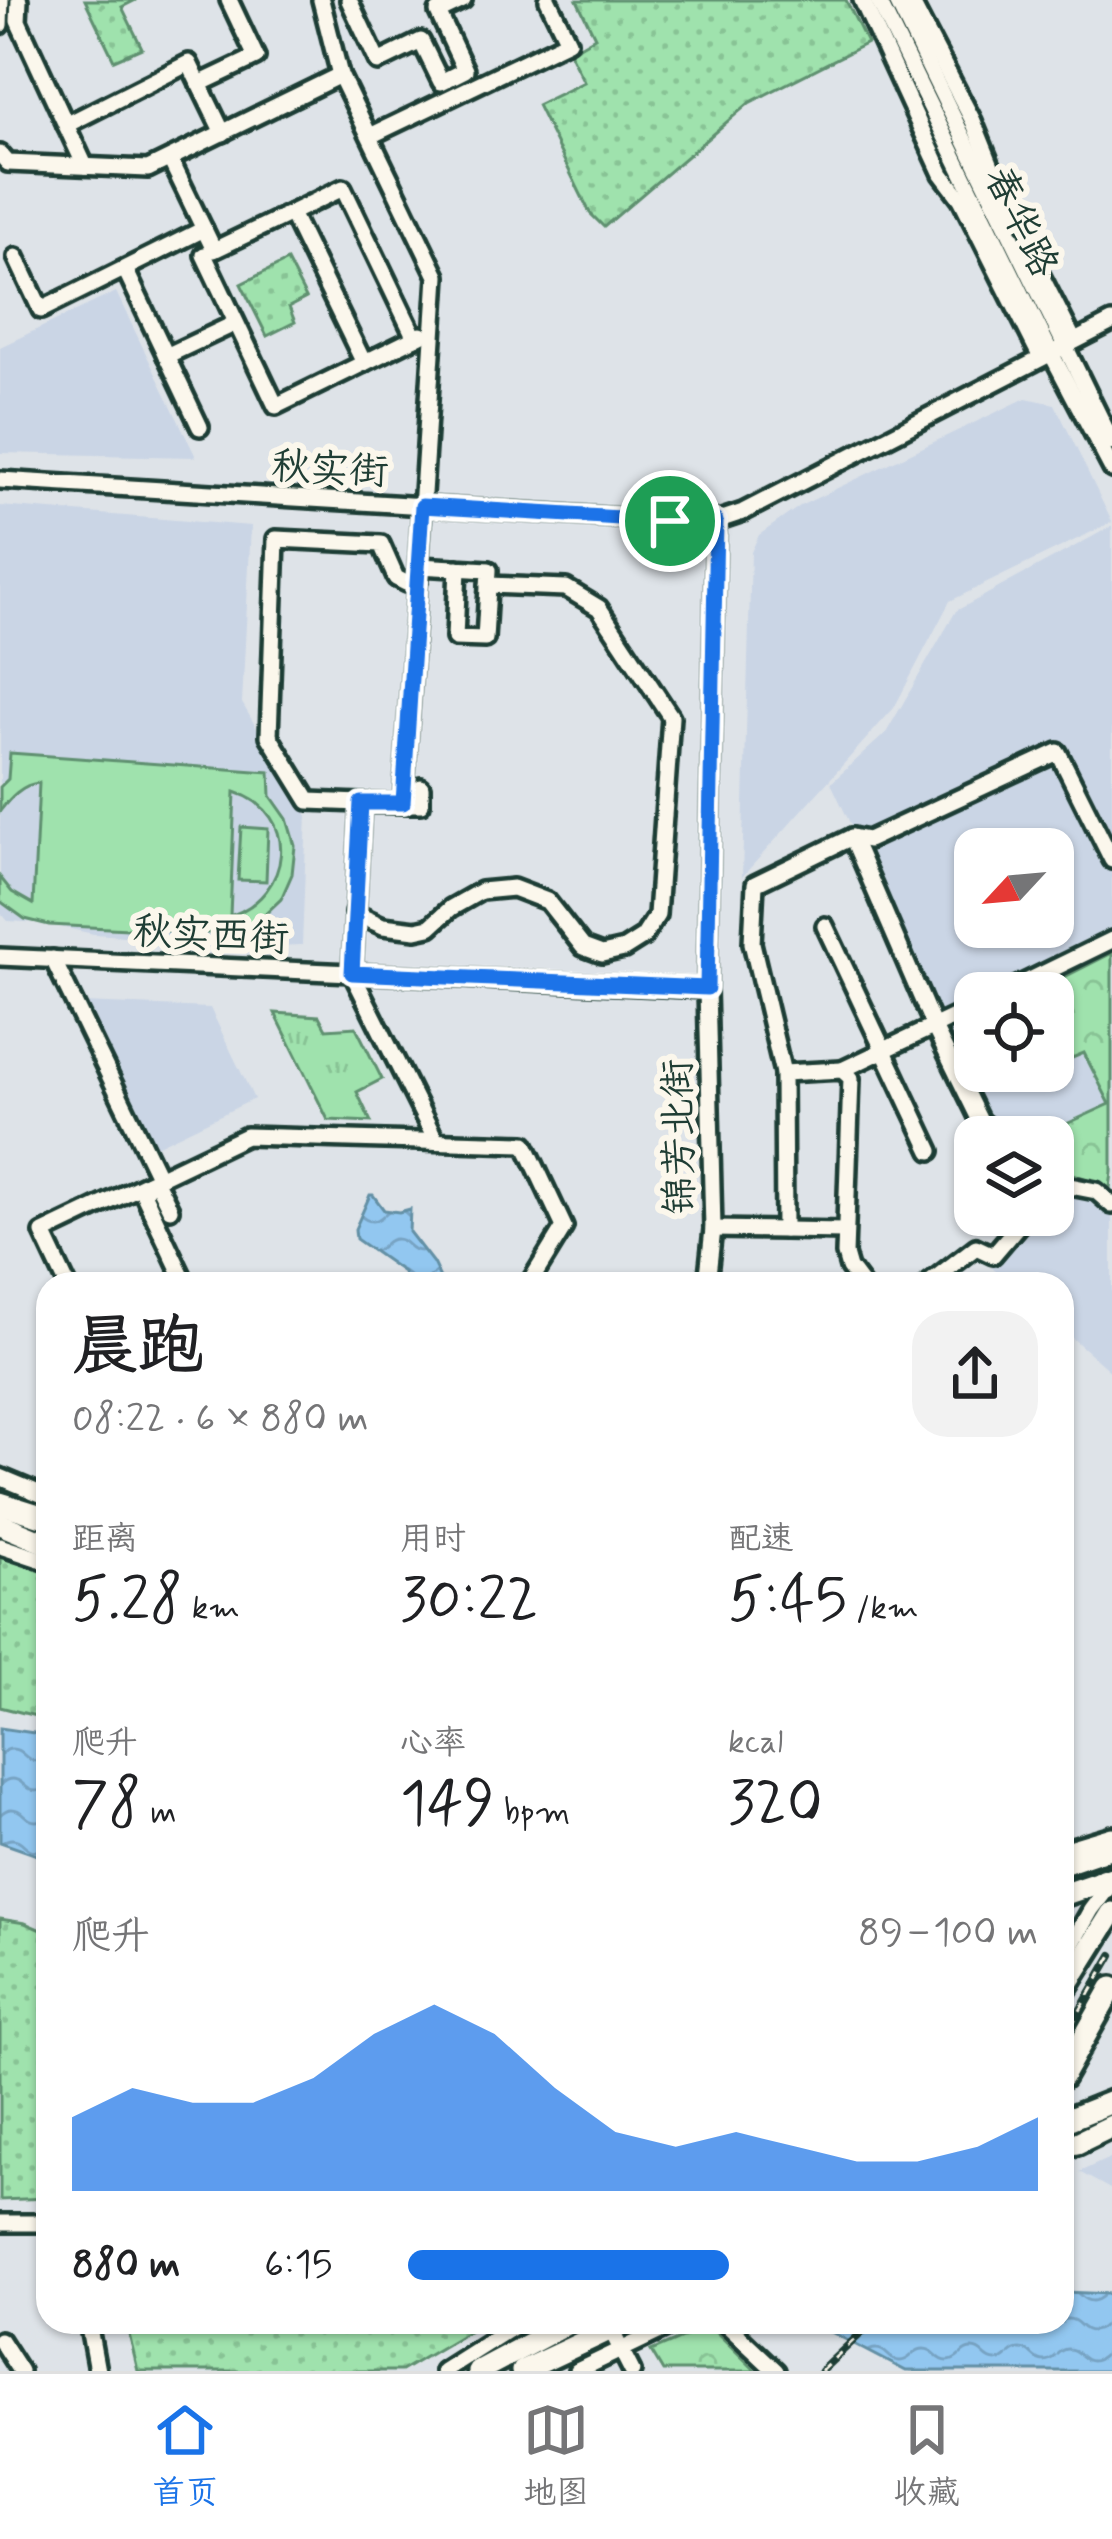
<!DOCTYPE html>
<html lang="zh">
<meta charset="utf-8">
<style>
body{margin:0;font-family:Mynerve,"LXGW WenKai TC",sans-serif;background:#f2f2f2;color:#202124;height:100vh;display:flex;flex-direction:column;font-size:45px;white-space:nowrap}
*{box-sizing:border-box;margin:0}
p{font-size:39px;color:#757577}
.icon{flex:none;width:66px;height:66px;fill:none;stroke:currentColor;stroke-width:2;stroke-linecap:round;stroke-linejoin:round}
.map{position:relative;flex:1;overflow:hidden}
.side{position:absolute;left:36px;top:1272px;width:1038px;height:1062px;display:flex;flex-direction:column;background:#fff;border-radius:36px;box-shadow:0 3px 9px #0004}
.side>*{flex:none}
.needle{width:78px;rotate:244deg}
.buttons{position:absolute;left:954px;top:828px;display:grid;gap:24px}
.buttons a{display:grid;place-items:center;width:120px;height:120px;border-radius:24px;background:#fff;box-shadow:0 3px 9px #0004;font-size:60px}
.pin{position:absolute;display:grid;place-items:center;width:102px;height:102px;color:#fff;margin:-51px;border:6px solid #fff;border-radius:50%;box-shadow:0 3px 12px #0007}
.round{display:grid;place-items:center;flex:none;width:126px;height:126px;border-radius:36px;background:#f2f2f2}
.overview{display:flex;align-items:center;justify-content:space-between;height:204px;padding:0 36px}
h1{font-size:66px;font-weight:600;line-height:90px}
.figures{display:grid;grid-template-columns:repeat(3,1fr);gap:18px;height:204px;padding:12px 36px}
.figures div{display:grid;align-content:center}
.figures b{font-size:60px;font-weight:600}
.figures small{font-size:33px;font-weight:400}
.figures p{font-size:33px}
.chart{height:336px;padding:24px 36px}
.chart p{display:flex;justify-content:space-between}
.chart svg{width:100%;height:216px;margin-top:12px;fill:#1a73e8;opacity:.7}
ul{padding:0 36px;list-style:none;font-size:39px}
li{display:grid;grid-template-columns:192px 144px 1fr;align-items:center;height:90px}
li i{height:30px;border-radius:15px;background:#1a73e8}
.tabs{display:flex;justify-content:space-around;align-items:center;height:168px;border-top:3px solid #e0e0e0;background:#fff;font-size:33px;color:#757577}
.tabs a{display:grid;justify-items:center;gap:6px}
.tabs .active{color:#1a73e8}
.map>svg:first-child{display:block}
.built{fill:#cad5e5;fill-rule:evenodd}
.grass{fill:url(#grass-tufts);stroke:#5f9070;stroke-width:3}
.forest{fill:url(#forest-crowns);stroke:#5f9070;stroke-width:3}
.park{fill:url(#park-dots);stroke:#5f9070;stroke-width:3}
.pitch{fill:#9fe2ad;stroke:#5f9070;stroke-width:3;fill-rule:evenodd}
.water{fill:url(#water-waves);stroke:#6490a5;stroke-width:3}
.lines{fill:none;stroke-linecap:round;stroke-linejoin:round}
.minor-casing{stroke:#1f3d34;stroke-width:24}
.major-casing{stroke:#1f3d34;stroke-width:30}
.minor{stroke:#fbf7ec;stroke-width:15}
.major{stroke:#fbf7ec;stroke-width:21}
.rail-casing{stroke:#1f3d34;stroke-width:8}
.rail{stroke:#fbf7ec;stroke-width:3;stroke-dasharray:9;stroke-linecap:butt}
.route-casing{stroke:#fff;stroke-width:24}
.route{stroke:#1a73e8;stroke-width:15}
.labels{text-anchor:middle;stroke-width:12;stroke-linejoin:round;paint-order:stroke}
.street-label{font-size:39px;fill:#1f3d34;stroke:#fbf7ec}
</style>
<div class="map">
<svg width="1112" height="2371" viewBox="0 0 1112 2371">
<defs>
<pattern id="grass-tufts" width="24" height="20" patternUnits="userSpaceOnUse" patternTransform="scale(3)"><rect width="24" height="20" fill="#9fe2ad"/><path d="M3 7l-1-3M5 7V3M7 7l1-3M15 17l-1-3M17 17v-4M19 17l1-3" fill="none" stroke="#88c395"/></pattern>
<pattern id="forest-crowns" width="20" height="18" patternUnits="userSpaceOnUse" patternTransform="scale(3)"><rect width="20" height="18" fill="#9fe2ad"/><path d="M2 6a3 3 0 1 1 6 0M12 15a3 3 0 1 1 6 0" fill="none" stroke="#88c395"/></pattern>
<pattern id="park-dots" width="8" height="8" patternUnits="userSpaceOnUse" patternTransform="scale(3)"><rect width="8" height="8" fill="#9fe2ad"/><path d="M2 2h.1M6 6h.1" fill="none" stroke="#88c395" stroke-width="1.8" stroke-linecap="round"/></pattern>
<pattern id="water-waves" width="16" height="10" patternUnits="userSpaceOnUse" patternTransform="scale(3)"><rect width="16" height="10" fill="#92c7f0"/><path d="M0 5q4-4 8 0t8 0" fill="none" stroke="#77a3c3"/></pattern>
</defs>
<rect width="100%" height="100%" fill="#dee3e8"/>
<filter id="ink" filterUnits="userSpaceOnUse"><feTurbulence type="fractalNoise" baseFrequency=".00833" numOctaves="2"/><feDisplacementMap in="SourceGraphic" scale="24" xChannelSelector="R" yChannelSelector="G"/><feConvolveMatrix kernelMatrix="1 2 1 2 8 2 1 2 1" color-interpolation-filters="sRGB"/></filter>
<g filter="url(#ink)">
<g class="built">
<path d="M116,292l80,165 -196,-4v-106z"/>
<path d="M1026,398l29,6 57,118 -162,79 -56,107 -152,169 9,-325 8,-17 41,-29z"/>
<path d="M0,506l251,20 -9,177 65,111 -5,131 -28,1 -180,-12 -53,-11 -33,-2 -8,-9z"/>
<path d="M1112,526v847l-50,-44v-45h-51l-20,-17 47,-52h15v-17l12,-14 -12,-11v-36h-41l-23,-20 -158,-334 55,-50 70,-122zM975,849h78v78h-78zM975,993h78v78h-78z"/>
<path d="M83,1003l127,5 44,91 -100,48z"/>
<path d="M1112,2157v33l-33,-18z"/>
</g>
<path class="grass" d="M275,1013l44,3 7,13 30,-2 26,52 -25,13 14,30 -43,-2z"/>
<g class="forest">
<path d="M1112,953v219l-2,16 -39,-15 -18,-18v-18h-15l72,-33 -26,-51 -31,13v-73h-20z"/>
<path d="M710,2326l46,45h-93l-12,-20z"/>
</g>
<g class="park">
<path d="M85,0h51l-14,7 20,41 -28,12z"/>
<path d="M577,0h269l21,43 -118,60 -145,124 -14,-14 -53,-108 47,-23 -15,-30 26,-15z"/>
<path d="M287,261l19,37 -17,9 6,15 -28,14 -26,-52z"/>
<path d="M0,1555l48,15v149l-48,-12z"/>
<path d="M0,1919l25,4 23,10v265l-48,2z"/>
<path d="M126,2322h358l-83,49h-263z"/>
</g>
<g class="pitch">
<path d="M10,753l260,19 1,24 16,23 8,27 -3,28 -11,25 -20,19 -25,12 -27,3 -160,-8 -24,-6 -25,-18v-24l12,15 21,12 6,-121c-17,1 -29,15 -39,28v-24l8,-8zM235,792c66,21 57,103 -5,124z"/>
<path d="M241,827l27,2 -2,52 -28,-1z"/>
</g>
<g class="water">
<path d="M370,1195h3l11,15 15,2 11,-3 -1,23 24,31 9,19 -54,2 16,-8 -1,-4 -47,-33 -1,-10z"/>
<path d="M0,1728l48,7v124l-48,-17z"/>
<path d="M1062,2292l50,2v77h-206l-94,-49h250z"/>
</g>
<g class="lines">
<g class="minor-casing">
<g id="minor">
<path d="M19,0l-1,21 67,145"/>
<path d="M321,0l19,75 97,201 -34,528 -42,-1 -9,170 84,168"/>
<path d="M349,0l29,62 43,-21 20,41 24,-12 -27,-58 25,-12"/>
<path d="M862,0l80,174 19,25 80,159"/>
<path d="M878,0l173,353 61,116"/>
<path d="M896,0l216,442"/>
<path d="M910,0l63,121 38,94"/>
<path d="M0,25l1,-25"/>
<path d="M199,84l57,-27 -27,-57"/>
<path d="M66,125l123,-62 34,70"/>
<path d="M370,136l198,-95 -20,-41"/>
<path d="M0,154l8,9 140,6 192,-94"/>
<path d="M170,159l44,91 129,-62 72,150"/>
<path d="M291,213l73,150"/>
<path d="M204,255l72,151 145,-71"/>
<path d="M16,257l25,53 163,-81"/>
<path d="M1032,258l42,83"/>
<path d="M125,269l75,158"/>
<path d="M166,356l70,-33"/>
<path d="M0,480l670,41h46l27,-9 369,-190"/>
<path d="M419,566l70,4 -4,69 -30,-1 3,-70"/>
<path d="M361,803l-52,-2 -40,-65 7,-197 105,5 15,34 10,5 13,-5"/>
<path d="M403,804h18v-17"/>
<path d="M852,837l82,190 46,94 19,16"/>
<path d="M354,913l29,13 33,4 14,-3 21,-19 30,-17 32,-3 34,13 36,46 19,7 22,-5 19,-12 14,-22 14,-198 -72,-109 -33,-20 -78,-3"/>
<path d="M825,926l106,225"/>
<path d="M0,957l707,32"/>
<path d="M53,959l106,219"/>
<path d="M1003,993l109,-53"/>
<path d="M842,1070l133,-63"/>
<path d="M783,1073l-31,-130 3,-59 97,-47 16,3 190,-88 54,108"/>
<path d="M155,1179l15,30"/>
<path d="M148,1183l-4,12 42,89"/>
<path d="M1055,1183l41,8 16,14"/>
<path d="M713,1229l71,1 -1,-157 59,-3 9,8 -6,176 4,14 12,16"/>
<path d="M784,1230l61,1"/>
<path d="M67,1284l-24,-51 203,-97 279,8 39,83 -35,57"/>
<path d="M707,1284l6,-55 -6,-240 9,-468"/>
<path d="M928,1284l48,-37 17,8 34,-40"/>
<path d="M0,1477l48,20"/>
<path d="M0,1546l48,16"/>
<path d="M1062,1850l50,-15"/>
<path d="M1062,1961l29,-51 21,-28"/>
<path d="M0,2223h48"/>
<path d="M88,2322l9,49"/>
<path d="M607,2322l25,49"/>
<path d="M724,2322l52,49"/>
<path d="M0,2340l20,31"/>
<path d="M443,2371l77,-49"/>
<path d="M577,2371l102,-49"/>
</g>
</g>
<g class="major-casing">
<g id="major">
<path d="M0,1503l48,15"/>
<path d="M0,1524l48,20"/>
<path d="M1062,1864l50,-17"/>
<path d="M1062,1895l50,-17"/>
<path d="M1062,1993l50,-80"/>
<path d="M1062,2077l50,-89"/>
<path d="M1062,2122l50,-20"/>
<path d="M1062,2146l15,-3 35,-17"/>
<path d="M478,2371l92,-49"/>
<path d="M522,2371l104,-49"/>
</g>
</g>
<use href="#minor" class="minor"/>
<use href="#major" class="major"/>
<g class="rail-casing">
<g id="rail">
<path d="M1062,2042l50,-87"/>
<path d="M821,2371l52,-49"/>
</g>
</g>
<use href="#rail" class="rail"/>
</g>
</g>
<g class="lines" filter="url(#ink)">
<g class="route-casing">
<path id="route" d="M422,506l248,15h46l-9,467 -355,-15 9,-170h42z"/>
</g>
<use href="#route" class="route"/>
</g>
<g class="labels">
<g class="street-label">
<text transform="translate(1023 221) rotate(64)" y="14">春华路</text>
<text transform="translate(330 467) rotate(3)" y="14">秋实街</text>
<text transform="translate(211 933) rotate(3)" y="14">秋实西街</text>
<text transform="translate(677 1137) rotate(-91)" y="14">锦芳北街</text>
</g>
</g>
</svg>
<div class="buttons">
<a><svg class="needle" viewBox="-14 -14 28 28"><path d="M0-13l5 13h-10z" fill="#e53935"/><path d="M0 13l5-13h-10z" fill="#757577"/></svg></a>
<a><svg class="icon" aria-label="locate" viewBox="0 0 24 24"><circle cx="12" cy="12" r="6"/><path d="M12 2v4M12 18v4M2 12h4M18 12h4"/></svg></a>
<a><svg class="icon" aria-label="layers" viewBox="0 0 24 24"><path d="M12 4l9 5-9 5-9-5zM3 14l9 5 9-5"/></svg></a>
</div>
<div class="pin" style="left:670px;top:521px;background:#1e9e55"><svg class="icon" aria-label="arrive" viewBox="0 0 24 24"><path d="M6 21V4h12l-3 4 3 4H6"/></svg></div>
<section class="side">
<div class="overview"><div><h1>晨跑</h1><p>08:22 · 6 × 880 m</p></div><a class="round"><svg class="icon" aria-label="share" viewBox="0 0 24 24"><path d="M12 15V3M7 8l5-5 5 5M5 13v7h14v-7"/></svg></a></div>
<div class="figures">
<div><p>距离</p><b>5.28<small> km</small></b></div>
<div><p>用时</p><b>30:22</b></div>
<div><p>配速</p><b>5:45<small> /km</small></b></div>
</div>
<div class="figures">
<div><p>爬升</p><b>78<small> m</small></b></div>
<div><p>心率</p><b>149<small> bpm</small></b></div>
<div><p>kcal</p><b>320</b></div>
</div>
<div class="chart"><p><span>爬升</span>89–100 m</p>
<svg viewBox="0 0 160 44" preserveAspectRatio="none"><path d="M0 44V29L10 23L20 26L30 26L40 21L50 12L60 6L70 12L80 23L90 32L100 35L110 32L120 35L130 38L140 38L150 35L160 29V44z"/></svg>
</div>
<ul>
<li><b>880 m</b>6:15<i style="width:51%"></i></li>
</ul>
</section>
</div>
<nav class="tabs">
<a class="active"><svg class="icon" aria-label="home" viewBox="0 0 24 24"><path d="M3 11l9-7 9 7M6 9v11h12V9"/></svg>首页</a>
<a><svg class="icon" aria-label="map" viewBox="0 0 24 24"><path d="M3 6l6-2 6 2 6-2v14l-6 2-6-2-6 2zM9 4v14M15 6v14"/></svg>地图</a>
<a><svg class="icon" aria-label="saved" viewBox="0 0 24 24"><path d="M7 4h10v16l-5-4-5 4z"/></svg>收藏</a>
</nav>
